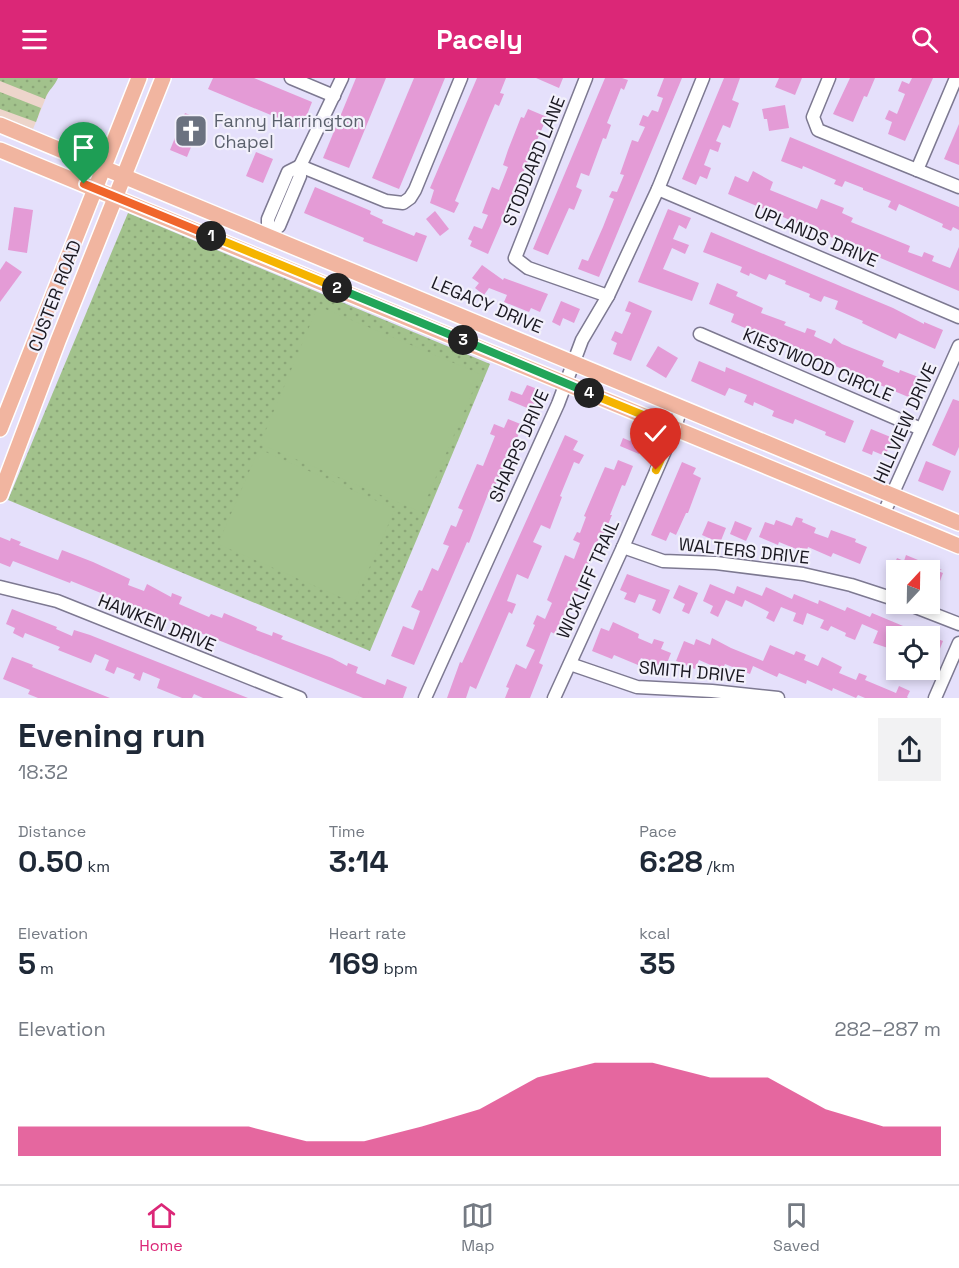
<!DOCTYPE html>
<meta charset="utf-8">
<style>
body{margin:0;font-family:"Space Grotesk",sans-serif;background:#f2f2f3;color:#1f2937;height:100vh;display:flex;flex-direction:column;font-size:22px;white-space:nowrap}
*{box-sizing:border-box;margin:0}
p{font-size:20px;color:#747a83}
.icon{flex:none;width:33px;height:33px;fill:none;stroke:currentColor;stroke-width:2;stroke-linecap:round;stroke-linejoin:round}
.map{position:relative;height:620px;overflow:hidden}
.side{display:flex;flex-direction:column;background:#fff;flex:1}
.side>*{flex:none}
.needle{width:39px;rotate:22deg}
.tools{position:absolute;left:886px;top:482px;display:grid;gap:12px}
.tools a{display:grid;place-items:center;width:54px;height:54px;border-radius:0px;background:#fff;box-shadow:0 3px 9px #0003;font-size:30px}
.pin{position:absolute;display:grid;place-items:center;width:51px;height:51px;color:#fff;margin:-62px -26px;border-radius:50% 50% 50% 0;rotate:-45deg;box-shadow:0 0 6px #0007}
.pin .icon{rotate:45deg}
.km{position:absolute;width:30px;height:30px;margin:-15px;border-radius:50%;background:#222;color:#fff;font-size:16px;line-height:30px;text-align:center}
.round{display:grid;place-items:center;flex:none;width:63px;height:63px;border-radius:0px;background:#f2f2f3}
.summary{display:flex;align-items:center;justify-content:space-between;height:102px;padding:0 18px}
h1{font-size:33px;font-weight:700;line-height:45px}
.stats{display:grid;grid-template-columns:repeat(3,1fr);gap:9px;height:102px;padding:6px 18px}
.stats div{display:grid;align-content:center}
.stats b{font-size:30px;font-weight:700}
.stats small{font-size:16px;font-weight:400}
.stats p{font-size:16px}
.chart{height:168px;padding:12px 18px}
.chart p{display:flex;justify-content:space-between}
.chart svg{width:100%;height:108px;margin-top:6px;fill:#db2777;opacity:.7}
header{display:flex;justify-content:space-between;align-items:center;height:78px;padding:0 18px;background:#db2777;color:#fff;font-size:27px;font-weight:700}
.tabs{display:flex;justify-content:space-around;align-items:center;height:84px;border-top:2px solid #e0e1e3;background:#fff;font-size:16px;color:#747a83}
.tabs a{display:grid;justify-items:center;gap:3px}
.tabs .selected{color:#db2777}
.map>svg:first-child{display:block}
.education{fill:#edd5cb}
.green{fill:url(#green-dots)}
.pitch{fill:#a2c28c}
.building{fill:#e49bd6}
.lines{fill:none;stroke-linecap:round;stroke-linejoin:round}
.minor-casing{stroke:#7d7991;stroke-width:15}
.major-casing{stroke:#fff;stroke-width:18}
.minor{stroke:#fff;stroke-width:12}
.major{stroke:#f1b5a0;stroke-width:15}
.split-1-casing{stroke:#fff;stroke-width:12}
.split-2-casing{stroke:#fff;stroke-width:12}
.split-3-casing{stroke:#fff;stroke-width:12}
.split-4-casing{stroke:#fff;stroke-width:12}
.split-5-casing{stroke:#fff;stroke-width:12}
.split-1{stroke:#f0652b;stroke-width:8}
.split-2{stroke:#f5b400;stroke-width:8}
.split-3{stroke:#22a559;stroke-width:8}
.split-4{stroke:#22a559;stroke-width:8}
.split-5{stroke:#f5b400;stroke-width:8}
.labels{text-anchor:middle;stroke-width:4.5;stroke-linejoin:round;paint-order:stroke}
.worship-label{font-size:18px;fill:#5b616d;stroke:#f2f0fb;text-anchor:start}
.street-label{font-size:18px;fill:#1a1821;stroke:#f2f0fb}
</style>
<header><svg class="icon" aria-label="menu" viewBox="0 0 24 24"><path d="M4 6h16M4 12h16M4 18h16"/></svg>Pacely<svg class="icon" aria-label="search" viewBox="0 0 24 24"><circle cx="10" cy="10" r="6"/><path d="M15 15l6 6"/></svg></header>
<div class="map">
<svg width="959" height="620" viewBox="0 0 959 620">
<defs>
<pattern id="green-dots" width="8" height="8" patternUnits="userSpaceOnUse" patternTransform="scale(1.5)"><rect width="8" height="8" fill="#a2c28c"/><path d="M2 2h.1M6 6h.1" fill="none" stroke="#8ba678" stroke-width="1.8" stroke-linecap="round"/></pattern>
</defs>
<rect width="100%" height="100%" fill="#e5e0fb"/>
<path class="education" d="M0,0h54l-21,51 -33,-13z"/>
<g class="green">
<path d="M0,0h58c-4,9 -9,11 -13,21l-45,-18z"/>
<path d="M0,14l41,16 -5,14 -36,-13z"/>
<path d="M128,135l362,151 -120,287 -362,-151z"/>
</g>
<g class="pitch">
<path d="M318,228l162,68 -59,138 -161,-68z"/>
<path d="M259,371l136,60 -41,94 -136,-59z"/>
</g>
<g class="building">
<path d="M213,0h41l58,24 -10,26 -94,-39z"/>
<path d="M356,0h30l-37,90 -26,-10z"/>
<path d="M414,0h31l-46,111 -27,-11z"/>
<path d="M477,0h29l-6,15 4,1 -5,12 -4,-2 -6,14 -34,83 4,2 -5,10 -24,-10 4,-13 -4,-2z"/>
<path d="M536,0h27l-4,10z"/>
<path d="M605,0h17l6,2 -4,10 -3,-2 -14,35 4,2 -5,14 -3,-1 -14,38 -8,-3 -5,14 6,3 -8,20 -5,-2 -21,47 -15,-6z"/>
<path d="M664,0h18l-83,199 -21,-8 4,-10 6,2 15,-34 11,-28 -5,-2 3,-6 5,1 7,-17 -4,-1 12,-34 6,2 7,-15 -6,-2 4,-10 5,2 4,-7 6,2 5,-14 -6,-2z"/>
<path d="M724,0h16l-8,22 7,3 -9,25 -7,-3 -7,16 5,2 -3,9 -8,-3 -6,16 7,3 -4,11 -7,-3 -4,9 -14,-6z"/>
<path d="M779,0h23l-7,17 -20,-8z"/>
<path d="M850,0h25l-8,19 -3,-1 -11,26 -20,-8z"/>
<path d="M912,0h21l-28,63 -17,-7 4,-12 -7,-3 4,-9 8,4 8,-20 -7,-3 4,-10 7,3z"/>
<path d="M785,27l4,23 -20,3 -2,-12h-3l-2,-10z"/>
<path d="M528,31l19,8 -59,137 -18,-8 2,-5 -4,-2 6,-13 8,3 6,-14 -6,-2 6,-16 4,-10 7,3 9,-23 -5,-2 5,-15 13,-33 3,1z"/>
<path d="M185,35l17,7 -15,37 -17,-7z"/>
<path d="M959,46v41l-15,-6z"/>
<path d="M790,59l169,70v23l-6,-3 -2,4 -9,-4 1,-3 -44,-20 -3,7 -8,-4 3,-6 -28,-11v-2l-18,-7 -3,6 -8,-3 2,-4 -33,-14 -1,3 -21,-8z"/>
<path d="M256,74l17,7 -10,24 -17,-7z"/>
<path d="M753,93l20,11 -3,8 47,19 4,-10 23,9 -2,5 11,5 -2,4 59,24 -2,6 14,5 2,-5 10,4 -2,5 18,7 9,-21v44l-231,-97 7,-18 13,6z"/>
<path d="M315,109l56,24 -1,3 13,6 -1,3 32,13 2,-4 11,4 -10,26 -54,-21 1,-3 -60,-25z"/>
<path d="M14,129l19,3 -6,43 -19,-3z"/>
<path d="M668,131l23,9 -5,11 -7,-4 -6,14 16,6 -4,9 -13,-6 -9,21 36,14 -7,18 -54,-19z"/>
<path d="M435,133l14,18 -9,7 -14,-17z"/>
<path d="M711,154l182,76 31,16v-2l19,8 -8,19 -36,-16 -3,6 -34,-16 1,-2 -28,-12 3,-8 -14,-5 -3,6 -12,-5 1,-3 -25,-10 1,-3 -17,-7 -3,6 -16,-7 -1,3 -9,-4 2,-5 -39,-15z"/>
<path d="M6,183l16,11 -22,30v-32z"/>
<path d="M482,187l21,15 1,-2 44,16 -8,18 -9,-4 -2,4 -25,-10 3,-7 -18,-7 -5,7 -9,-7 4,-5 -7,-5z"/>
<path d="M717,205l21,9 -2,4 27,12 -2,5 25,9 -2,3 21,8 2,-5 9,3 -2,5 17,8 3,-6 8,6 42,17 -2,5 17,7 1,-3 21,8 -8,21 -182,-77 3,-8 -25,-10z"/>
<path d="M561,223l19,8 -6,14 -11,-5 -3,8 -8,-4z"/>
<path d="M629,223l23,10 -21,50 -18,-7 4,-11 -6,-3 4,-9 7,3 9,-21 -6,-2z"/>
<path d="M658,268l20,12 -12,20 -20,-12z"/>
<path d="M699,283l26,11 1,-5 128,54 -9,22 -20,-8 1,-3 -31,-13 -2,5 -21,-8 2,-5 -20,-9 -1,4 -9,-4 3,-7 -18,-7 -4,8 -34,-15z"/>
<path d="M527,307l13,5 -8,20 -24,-10 3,-9 11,4z"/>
<path d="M953,321l6,2v46l-4,9 -23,-11z"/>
<path d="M508,341l15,6 -30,65 -3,-1 -21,54 -2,-1 -53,123 -23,-9 12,-30 10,4 7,-19 -9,-4 8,-17 3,1 10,-23 6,3 11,-25 -6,-2 8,-19 5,2 7,-17 -5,-2 19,-44 6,2 12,-30 -5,-2 4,-10 10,4z"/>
<path d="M871,351l22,9 -8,18 -12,-5 -1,4 -10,-4z"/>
<path d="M634,354l12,5 -7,17 -19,-8 3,-8 7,3z"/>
<path d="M565,357l13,6 -5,9 11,5 -5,9 -5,-2 -14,34 2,1 -12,32 -9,-4 -8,17 9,4 -14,33 -11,-5 -10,27 9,3 -4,10 -3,-2 -33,77 -6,-3 -4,12h-19l13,-36 2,1z"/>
<path d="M618,382l15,6 -8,20 -3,-1 -12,30h2l-9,21 -3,-1 -30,75 -4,-1 -11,25 -4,-2 -12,31 4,2 -13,33h-25l4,-10 -3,-1 10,-23 10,5 9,-19 -9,-4 9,-21 -2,-1 4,-9 8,4 7,-16 -5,-3 18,-45 9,4 6,-16 -7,-3 4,-8 3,1 6,-16 -2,-1 21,-49 9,3z"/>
<path d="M926,383l25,10 -8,20 -25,-10z"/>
<path d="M682,384l14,6 -3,6 8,4 -13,35h-2l-10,22 -6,-3 -4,9 -15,-6z"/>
<path d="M796,439l7,2 -1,3 14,6 -2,5 14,5 3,-8 25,9 -1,3 12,5 -7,17 -27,-11 -2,4 -23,-10 -2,6 -27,-11 -1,3 -19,-8 6,-15 9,3 2,-5 16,6z"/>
<path d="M708,443l18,7 -6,15 -18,-8z"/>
<path d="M735,443l17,7 -6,13 -16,-7z"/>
<path d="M0,459l10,4 1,-3 10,4 -2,3 39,15 4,-10 31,12 37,17 -2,6 16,6 3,-7 24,13 1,-4 10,4 -3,7 30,13 2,-3 11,4 2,-5 33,14 -1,3 16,6 1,-4 10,4 -2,3 51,19 15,8 1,-3 10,4 -2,6 29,12 2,-6 20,8 -4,11h-40l-292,-117 -1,2 -57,-22 -3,6 -10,-4z"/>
<path d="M906,477l36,15h-7l8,3 -7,19 -6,-2v-20h-38l5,-12 7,3z"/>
<path d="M627,496l43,16 -10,24 -8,-4 4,-10 -17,-6 -4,9 -11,-4 3,-6 -7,-3z"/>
<path d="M710,506l24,10 3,-8 25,10 4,-9 26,12 2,-5 24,10 1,-4 26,11 2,-4 23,10 2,-4 55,23h-30v15l-24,-8 5,-12 -16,-7 -7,16 -10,-4 1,-3 -15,-7 -3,5 -8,-3 4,-8 -17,-7 -4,12 -10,-4 3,-8 -15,-6 -7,15 -8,-4 3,-6 -24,-12 -3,7 -16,-7 -8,17 -8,-4 3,-7 -10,-5z"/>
<path d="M679,507l19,8 -9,21 -7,-3 3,-7 -12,-6z"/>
<path d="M12,531l45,18 -1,2 16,7 2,-6 16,5 158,63h-45l-9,-4 -2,4h-10l-25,-10 3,-9 -17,-7 -3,9 -7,-3 2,-4 -18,-7 -3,7 -9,-4 4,-10 -14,-6 -4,9 -33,-13 2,-3 -35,-14 -2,5 -10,-5 2,-5 -9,-4z"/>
<path d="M613,544l26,12 -1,4 14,6 2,-5 10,3 -3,7 10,4 -6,15 -24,-10 -3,7 -24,-10 -2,4 -20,-8 9,-23 8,3z"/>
<path d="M930,558l13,5 -13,33z"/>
<path d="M712,560l19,10 32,13 7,-16 24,10 2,-4 10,4 -2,5 14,6 4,-9 20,10 -3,6 17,7 3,-7 8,3 -2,4 31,13 3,-7 11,5 -3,6 1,1h-43l-7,-3 -2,3 -23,-10 -1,3 -25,-11 -1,4 -27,-11 -2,4 -24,-11 -3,8 -25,-10 -3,6 -23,-10 -4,9 -19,-8 8,-20 10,4 2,-6 14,6z"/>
<path d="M12,579l21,8 -1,2 78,31h-72l-10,-4 2,-4 -27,-11z"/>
</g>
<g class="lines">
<g class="minor-casing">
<g id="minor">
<path d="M291,0l43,18"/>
<path d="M586,0l-71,180 13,10 80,28"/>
<path d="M829,0l-16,39 5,13 141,57"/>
<path d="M300,88l86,35 17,2 7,-5 5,-8 46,-112"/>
<path d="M917,92l39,-92"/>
<path d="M658,111l301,128"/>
<path d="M268,157l11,-9 21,-50v-10l42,-88"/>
<path d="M268,157v-16l20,-47 12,-6"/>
<path d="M700,256l221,95"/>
<path d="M883,437l76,-169"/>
<path d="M623,469l40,14 53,2 87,11 48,11 46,15"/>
<path d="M0,509l57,14 243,97"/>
<path d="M905,525l54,21"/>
<path d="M570,586l67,23 75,4 66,7"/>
<path d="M425,620l133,-294 24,-64 26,-44 50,-107 45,-111"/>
<path d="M554,620l69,-151 52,-119 6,-21"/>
<path d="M935,620l24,-55"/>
</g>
</g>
<g class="major-casing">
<g id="major">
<path d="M0,47l959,398"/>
<path d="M0,72l959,396"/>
<path d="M0,351l139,-351"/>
<path d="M0,417l58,-154 105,-263"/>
</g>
</g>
<use href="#minor" class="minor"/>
<use href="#major" class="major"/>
</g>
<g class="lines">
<g class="split-1-casing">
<path id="split-1" d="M84,106l127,52"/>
</g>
<g class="split-2-casing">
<path id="split-2" d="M211,158l126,52"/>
</g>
<g class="split-3-casing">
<path id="split-3" d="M337,210l126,52"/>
</g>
<g class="split-4-casing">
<path id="split-4" d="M463,262l126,53"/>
</g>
<g class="split-5-casing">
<path id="split-5" d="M589,315l86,35 -19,42"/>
</g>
<use href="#split-1" class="split-1"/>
<use href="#split-2" class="split-2"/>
<use href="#split-3" class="split-3"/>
<use href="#split-4" class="split-4"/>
<use href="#split-5" class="split-5"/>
</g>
<defs>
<g id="church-square" transform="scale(1.725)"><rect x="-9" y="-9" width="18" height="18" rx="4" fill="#6b7280" stroke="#f2f0fb"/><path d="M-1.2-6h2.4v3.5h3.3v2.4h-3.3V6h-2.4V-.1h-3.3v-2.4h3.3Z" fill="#fff"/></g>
</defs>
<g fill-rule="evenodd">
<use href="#church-square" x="191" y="53"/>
</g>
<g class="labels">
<g class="worship-label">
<text x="214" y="49">Fanny Harrington<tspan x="214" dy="21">Chapel</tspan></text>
</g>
<g class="street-label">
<text transform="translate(534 83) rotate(-68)" y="6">STODDARD LANE</text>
<text transform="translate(816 158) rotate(23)" y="6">UPLANDS DRIVE</text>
<text transform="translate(55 218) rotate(-69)" y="6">CUSTER ROAD</text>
<text transform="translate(487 227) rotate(23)" y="6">LEGACY DRIVE</text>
<text transform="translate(818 287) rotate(23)" y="6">KIESTWOOD CIRCLE</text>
<text transform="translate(905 345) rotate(-66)" y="6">HILLVIEW DRIVE</text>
<text transform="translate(519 368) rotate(-66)" y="6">SHARPS DRIVE</text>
<text transform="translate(744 473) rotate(6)" y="6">WALTERS DRIVE</text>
<text transform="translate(588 501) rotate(-66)" y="6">WICKLIFF TRAIL</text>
<text transform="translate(157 545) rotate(22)" y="6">HAWKEN DRIVE</text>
<text transform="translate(692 594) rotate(5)" y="6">SMITH DRIVE</text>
</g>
</g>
</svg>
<div class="tools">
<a><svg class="needle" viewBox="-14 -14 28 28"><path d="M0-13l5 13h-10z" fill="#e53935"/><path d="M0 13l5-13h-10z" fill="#747a83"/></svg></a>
<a><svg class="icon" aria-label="locate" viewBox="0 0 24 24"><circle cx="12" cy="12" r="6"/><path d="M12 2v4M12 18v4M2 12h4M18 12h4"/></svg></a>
</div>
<div class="pin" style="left:84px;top:106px;background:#1e9e55"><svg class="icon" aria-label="arrive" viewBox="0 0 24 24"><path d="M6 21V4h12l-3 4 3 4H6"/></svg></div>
<div class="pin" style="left:656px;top:392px;background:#d93025"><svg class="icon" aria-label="check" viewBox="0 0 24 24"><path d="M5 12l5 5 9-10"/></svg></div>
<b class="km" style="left:211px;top:158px">1</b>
<b class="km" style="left:337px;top:210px">2</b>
<b class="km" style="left:463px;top:262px">3</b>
<b class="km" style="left:589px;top:315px">4</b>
</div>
<section class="side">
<div class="summary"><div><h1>Evening run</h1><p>18:32</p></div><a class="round"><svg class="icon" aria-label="share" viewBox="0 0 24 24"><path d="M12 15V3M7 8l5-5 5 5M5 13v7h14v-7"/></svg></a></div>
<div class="stats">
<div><p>Distance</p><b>0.50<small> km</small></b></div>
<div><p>Time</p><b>3:14</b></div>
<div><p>Pace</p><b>6:28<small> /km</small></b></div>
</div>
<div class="stats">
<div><p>Elevation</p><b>5<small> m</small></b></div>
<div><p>Heart rate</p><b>169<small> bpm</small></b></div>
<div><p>kcal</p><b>35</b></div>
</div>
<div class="chart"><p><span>Elevation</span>282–287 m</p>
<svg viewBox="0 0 160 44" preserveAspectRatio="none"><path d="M0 44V32L10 32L20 32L30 32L40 32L50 38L60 38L70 32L80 25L90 12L100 6L110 6L120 12L130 12L140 25L150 32L160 32V44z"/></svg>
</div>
</section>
<nav class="tabs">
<a class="selected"><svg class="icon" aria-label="home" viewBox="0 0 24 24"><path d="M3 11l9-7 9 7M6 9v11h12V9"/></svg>Home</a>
<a><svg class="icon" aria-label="map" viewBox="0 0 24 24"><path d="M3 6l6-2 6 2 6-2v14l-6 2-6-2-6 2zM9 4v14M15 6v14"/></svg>Map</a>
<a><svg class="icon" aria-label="saved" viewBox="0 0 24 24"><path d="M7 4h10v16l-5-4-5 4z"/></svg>Saved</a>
</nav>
